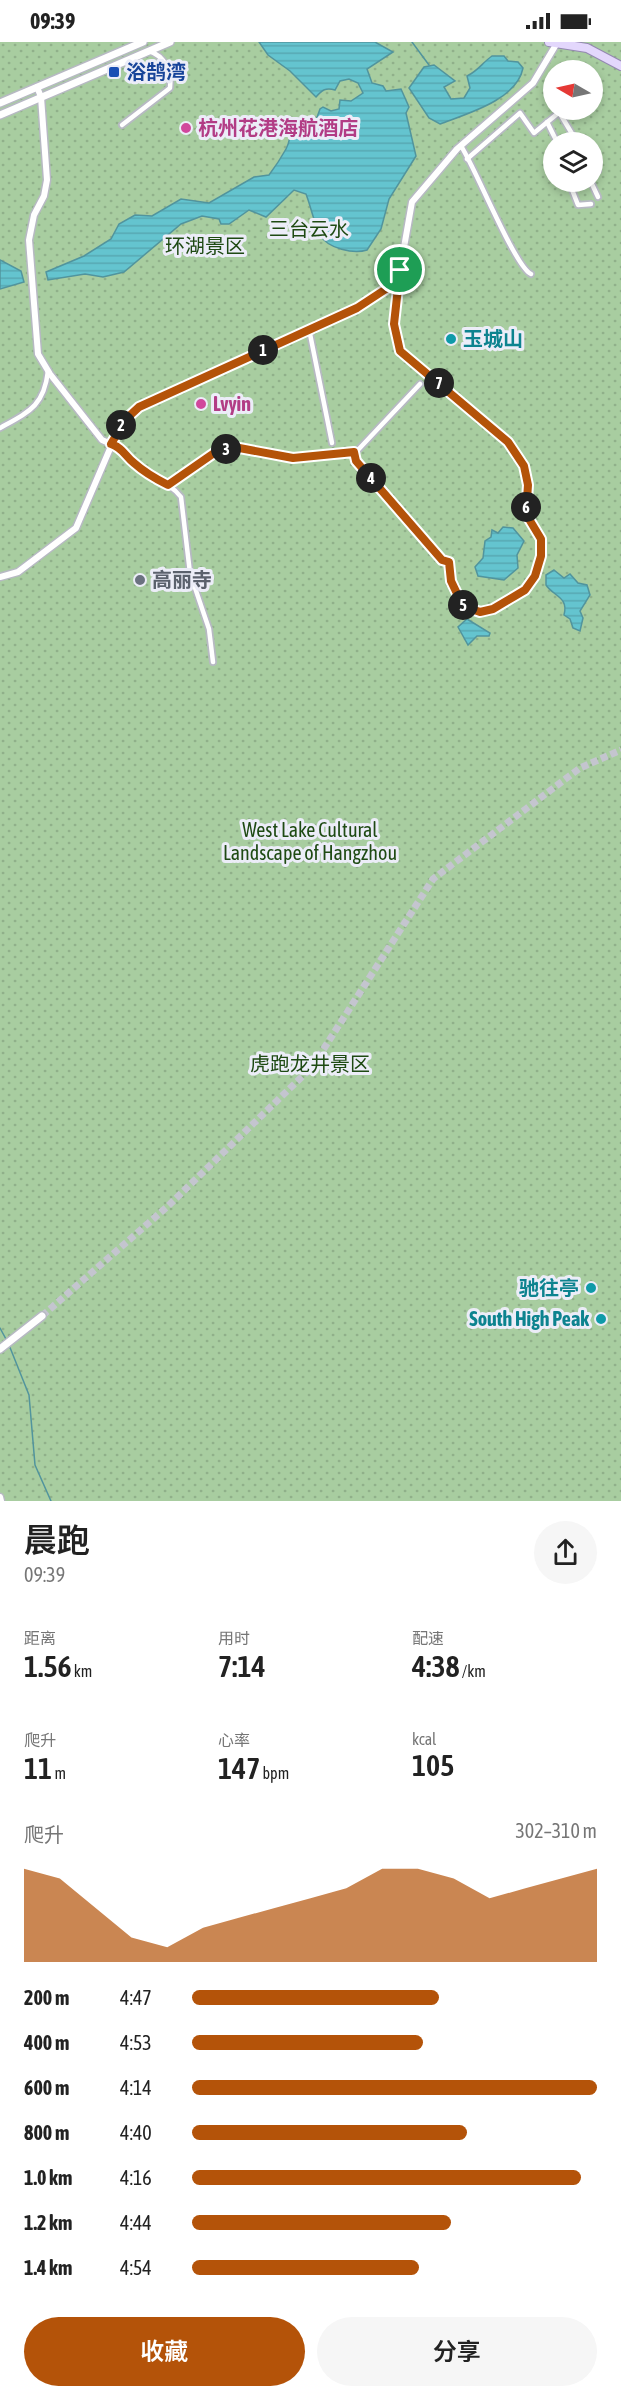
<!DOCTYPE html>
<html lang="zh">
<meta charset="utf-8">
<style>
body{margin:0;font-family:"Asap Condensed","Noto Sans SC",sans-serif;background:#f6f6f6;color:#222;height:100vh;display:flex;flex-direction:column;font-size:22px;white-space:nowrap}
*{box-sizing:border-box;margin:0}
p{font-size:20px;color:#767676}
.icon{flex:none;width:33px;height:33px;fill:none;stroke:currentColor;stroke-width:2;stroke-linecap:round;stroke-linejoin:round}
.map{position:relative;height:1459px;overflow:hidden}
.panel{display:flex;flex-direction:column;background:#fff;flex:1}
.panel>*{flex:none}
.needle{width:39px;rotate:279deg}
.buttons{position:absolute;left:543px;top:18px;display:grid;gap:12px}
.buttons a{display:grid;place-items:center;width:60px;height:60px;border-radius:50%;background:#fff;box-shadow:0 3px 9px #0003;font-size:30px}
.pin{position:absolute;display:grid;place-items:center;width:51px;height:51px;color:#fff;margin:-26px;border:3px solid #fff;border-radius:50%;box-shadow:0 2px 6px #0007}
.km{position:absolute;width:30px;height:30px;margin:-15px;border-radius:50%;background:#222;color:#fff;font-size:16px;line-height:30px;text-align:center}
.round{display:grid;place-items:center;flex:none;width:63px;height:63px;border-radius:32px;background:#f6f6f6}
.headline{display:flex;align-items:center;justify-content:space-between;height:102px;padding:0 24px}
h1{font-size:33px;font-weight:600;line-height:45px}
.stats{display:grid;grid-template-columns:repeat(3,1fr);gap:9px;height:102px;padding:6px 24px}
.stats div{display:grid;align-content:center}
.stats b{font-size:30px;font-weight:600}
.stats small{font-size:16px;font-weight:400}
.stats p{font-size:16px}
.chart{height:168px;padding:12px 24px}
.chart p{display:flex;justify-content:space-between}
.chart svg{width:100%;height:108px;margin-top:6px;fill:#b45309;opacity:.7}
.primary-button{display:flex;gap:12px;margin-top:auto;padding:12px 24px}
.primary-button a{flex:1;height:69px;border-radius:36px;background:#b45309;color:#fff;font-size:24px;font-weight:600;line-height:69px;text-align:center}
.primary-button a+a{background:#f6f6f6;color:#222}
ul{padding:0 24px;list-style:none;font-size:20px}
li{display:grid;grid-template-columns:96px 72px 1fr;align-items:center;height:45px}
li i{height:15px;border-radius:8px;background:#b45309}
.status{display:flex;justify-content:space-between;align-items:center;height:42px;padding:0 30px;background:#fff;direction:ltr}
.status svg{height:16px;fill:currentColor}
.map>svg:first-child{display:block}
.park{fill:url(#park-dots);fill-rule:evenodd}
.water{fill:url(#water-rules);stroke:#51949d;stroke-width:1.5}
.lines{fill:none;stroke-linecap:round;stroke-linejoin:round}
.stream{stroke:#51949d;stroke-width:1.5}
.secondary-tunnel{stroke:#c4c5cf;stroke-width:7;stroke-dasharray:7 3.5;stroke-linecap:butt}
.minor-casing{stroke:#b7b9c3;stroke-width:8}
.tertiary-casing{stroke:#b7b9c3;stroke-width:9}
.secondary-casing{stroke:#b7b9c3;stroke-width:10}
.primary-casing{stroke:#9488b1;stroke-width:10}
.minor{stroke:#fff;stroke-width:4.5}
.tertiary{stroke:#fff;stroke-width:6}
.secondary{stroke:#fff;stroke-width:7}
.primary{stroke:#e3d7fc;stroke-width:8}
.route-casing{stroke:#fff;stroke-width:12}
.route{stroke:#b45309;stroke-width:8}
.transit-dot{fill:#1a4fb4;stroke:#ecedf8;stroke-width:2}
.hotel-dot{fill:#d1479c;stroke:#ecedf8;stroke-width:2}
.culture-dot{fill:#0f9aa8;stroke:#ecedf8;stroke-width:2}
.worship-dot{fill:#6b7280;stroke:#ecedf8;stroke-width:2}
.labels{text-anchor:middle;stroke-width:6;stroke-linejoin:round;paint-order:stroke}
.transit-label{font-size:20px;font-weight:bold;fill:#164399;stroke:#ecedf8;text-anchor:start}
.hotel-label{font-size:20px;font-weight:bold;fill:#b23c85;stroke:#ecedf8;text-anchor:start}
.park-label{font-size:20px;fill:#1e4a13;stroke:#ecedf8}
.culture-label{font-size:20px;font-weight:bold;fill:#0d838f;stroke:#ecedf8;text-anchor:end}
.worship-label{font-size:20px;font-weight:bold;fill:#5b616d;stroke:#ecedf8;text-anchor:start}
</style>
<div class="status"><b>09:39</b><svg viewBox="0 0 49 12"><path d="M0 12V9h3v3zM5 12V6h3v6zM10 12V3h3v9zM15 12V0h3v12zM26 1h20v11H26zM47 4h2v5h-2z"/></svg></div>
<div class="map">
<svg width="621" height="1459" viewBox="0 0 621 1459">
<defs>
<pattern id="park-dots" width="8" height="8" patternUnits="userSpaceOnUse" patternTransform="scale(1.5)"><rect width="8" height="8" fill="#a8cda0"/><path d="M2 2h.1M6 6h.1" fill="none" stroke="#90b08a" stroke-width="1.8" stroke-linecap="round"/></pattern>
<pattern id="water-rules" width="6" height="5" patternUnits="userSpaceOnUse" patternTransform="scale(1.5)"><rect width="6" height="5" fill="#64c4cf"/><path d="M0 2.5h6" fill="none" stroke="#57a8b2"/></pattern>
</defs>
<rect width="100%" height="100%" fill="#ecedf8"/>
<path class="park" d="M0,0h621v1459h-621zM554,28h38v40h-38zM554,100h38v40h-38z"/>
<g class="water">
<path d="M259,0h116l18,10 -26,17 5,14 11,3 3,5 15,-2 8,18 -3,6 10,43 -27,43 -8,30 -14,21c-13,4 -39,-1 -47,-15 -6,-12 -9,-28 -14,-41l-12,-4 -28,27 -17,-7 -20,14h-8l-2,-5 -17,-3 -21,8 -57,48 -21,5 -18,-3 -37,6 -2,-8 38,-16 27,-17 8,-15 16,-9 17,1 29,-17 28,4 45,-26 15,-2c6,-8 12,-17 17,-26 7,-13 0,-19 18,-27l4,4 8,-6 4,-11 3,-2 8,4 8,-2 1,-9 11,1 12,-8 -5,-10 -9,-4 -9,2 -5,9c-9,-3 -13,0 -19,7l-26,-26 -22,-16z"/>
<path d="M492,14h12l4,5 10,1 5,6c-6,32 -57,46 -83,56l-11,-6 -20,-30 15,-21 10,-2 21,16 -11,6 7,12 13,-1 6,-10 -3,-12c11,-5 15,-13 25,-20z"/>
<path d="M0,218l21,11 3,11 -24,7z"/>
<path d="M503,485l10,1 11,13 -7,14 1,13 -14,12 -26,-4 -3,-9 8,-9 2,-17 6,-4 1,-7 6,3z"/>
<path d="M554,528l10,8 6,-4 8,9 9,2 3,10 -10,16 3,7 -3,13 -7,-3 -3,-9 -6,-4c5,-18 -11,-19 -18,-30v-10z"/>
<path d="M467,577l23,14 -1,3h-12l-9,9 -10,-18z"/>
</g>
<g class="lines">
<g class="stream">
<path d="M412,0l17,23"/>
<path d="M0,1286l7,13"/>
<path d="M9,1303l20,50 6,70 16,36"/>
</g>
<path class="secondary-tunnel" d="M42,1274l126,-110 144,-139 121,-188 147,-111 41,-18"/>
<g class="minor-casing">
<g id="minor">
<path d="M592,45l3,-2"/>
<path d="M559,70l18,30"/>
<path d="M547,80l10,20"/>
<path d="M122,83l48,-37c2,-16 -5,-32 -21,-37"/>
<path d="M461,104c14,21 54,121 70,128"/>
<path d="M467,117l53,-46 14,20 28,-23"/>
<path d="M592,122l6,7"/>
<path d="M569,140l9,23 13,-1"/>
<path d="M591,140l7,15"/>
<path d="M309,287l23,114"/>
<path d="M0,386c29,-16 44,-22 48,-57"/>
<path d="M111,402c12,4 13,11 22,19 15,13 36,18 48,34l9,76 19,56 4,33"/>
<path d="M354,410l2,9 86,98 7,3 2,19 12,25 17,6 13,-3 32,-19 10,-14 6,-20v-17l-15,-25 2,-29 -4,-19 -16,-24 -108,-91 -6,-27 6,-54"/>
<path d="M168,443l49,-34 17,-4 59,11 64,-7 63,-67"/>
</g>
</g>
<g class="tertiary-casing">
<g id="tertiary">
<path d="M37,45l4,10 6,83 -3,16 -10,19 -5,25 9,114 12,20 52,66 9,4"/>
<path d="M0,535l18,-5 58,-44 42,-98 21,-23 218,-99 32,-21 11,-17 12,-68 45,-53 76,-66 24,-40"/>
<path d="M0,1455l1,4"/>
</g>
</g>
<g class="secondary-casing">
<g id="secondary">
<path d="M0,61l143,-61"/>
<path d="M0,73l170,-73"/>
<path d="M0,1307l42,-33"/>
</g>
</g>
<g class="primary-casing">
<path id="primary" d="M549,0l38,6 34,18"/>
</g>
<use href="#minor" class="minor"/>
<use href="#tertiary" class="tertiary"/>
<use href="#secondary" class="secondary"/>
<use href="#primary" class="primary"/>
</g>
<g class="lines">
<g class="route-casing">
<path id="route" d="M400,228l-6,54 6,27 108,91 16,24 4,19 -2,29 15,25v17l-6,20 -10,14 -32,19 -13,3 -17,-6 -12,-25 -2,-19 -7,-2 -86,-99 -2,-9 -61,6 -59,-11 -17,4 -49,34c-12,-6 -24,-13 -34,-22 -9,-7 -11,-15 -23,-19l15,-25 13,-12 218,-99 32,-21z"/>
</g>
<use href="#route" class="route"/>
</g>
<rect class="transit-dot" x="108" y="24" width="12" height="12" rx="3"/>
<g class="hotel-dot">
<circle cx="186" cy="86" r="6"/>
<circle cx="201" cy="362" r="6"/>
</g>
<g class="culture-dot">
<circle cx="451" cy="297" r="6"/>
<circle cx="591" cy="1246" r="6"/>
<circle cx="601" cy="1277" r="6"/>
</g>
<circle class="worship-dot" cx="140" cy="538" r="6"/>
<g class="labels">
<g class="transit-label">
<text x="126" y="37">浴鹄湾</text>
</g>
<g class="hotel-label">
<text x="198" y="93">杭州花港海航酒店</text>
<text x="213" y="369">Lvyin</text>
</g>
<g class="park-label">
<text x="309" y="194">三台云水</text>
<text x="205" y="211">环湖景区</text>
<text x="310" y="795">West Lake Cultural<tspan x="310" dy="23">Landscape of Hangzhou</tspan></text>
<text x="310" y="1029">虎跑龙井景区</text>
</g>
<g class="culture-label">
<text x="463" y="304" text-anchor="start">玉城山</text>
<text x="579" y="1253">驰往亭</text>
<text x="589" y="1284">South High Peak</text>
</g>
<g class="worship-label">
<text x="152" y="545">高丽寺</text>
</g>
</g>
</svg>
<div class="buttons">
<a><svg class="needle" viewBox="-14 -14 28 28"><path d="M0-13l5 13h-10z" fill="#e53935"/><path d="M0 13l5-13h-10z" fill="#767676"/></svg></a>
<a><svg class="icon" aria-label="layers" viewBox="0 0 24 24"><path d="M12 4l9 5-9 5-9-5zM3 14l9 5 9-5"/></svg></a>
</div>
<div class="pin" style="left:400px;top:228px;background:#1e9e55"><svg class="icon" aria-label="arrive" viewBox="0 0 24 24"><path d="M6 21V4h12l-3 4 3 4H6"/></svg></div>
<b class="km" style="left:263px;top:308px">1</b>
<b class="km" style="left:121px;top:383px">2</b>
<b class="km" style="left:226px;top:407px">3</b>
<b class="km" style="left:371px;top:436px">4</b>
<b class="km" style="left:463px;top:563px">5</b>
<b class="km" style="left:526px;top:465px">6</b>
<b class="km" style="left:439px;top:341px">7</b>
</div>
<section class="panel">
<div class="headline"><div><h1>晨跑</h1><p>09:39</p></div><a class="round"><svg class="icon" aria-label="share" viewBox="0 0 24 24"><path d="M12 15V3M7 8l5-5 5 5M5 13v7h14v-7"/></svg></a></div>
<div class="stats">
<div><p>距离</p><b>1.56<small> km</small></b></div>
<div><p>用时</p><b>7:14</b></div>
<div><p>配速</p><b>4:38<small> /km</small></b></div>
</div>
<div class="stats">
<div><p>爬升</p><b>11<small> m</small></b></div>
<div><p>心率</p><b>147<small> bpm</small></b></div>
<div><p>kcal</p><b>105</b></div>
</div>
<div class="chart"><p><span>爬升</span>302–310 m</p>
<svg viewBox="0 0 160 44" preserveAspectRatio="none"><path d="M0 44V6L10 10L20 22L30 34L40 38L50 30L60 26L70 22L80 18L90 14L100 6L110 6L120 10L130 18L140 14L150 10L160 6V44z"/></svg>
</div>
<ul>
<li><b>200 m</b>4:47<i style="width:61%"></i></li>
<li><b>400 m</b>4:53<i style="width:57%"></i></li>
<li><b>600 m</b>4:14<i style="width:100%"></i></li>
<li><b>800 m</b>4:40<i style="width:68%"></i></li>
<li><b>1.0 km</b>4:16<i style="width:96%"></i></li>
<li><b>1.2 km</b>4:44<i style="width:64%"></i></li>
<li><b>1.4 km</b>4:54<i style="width:56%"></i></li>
</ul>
<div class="primary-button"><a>收藏</a><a>分享</a></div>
</section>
